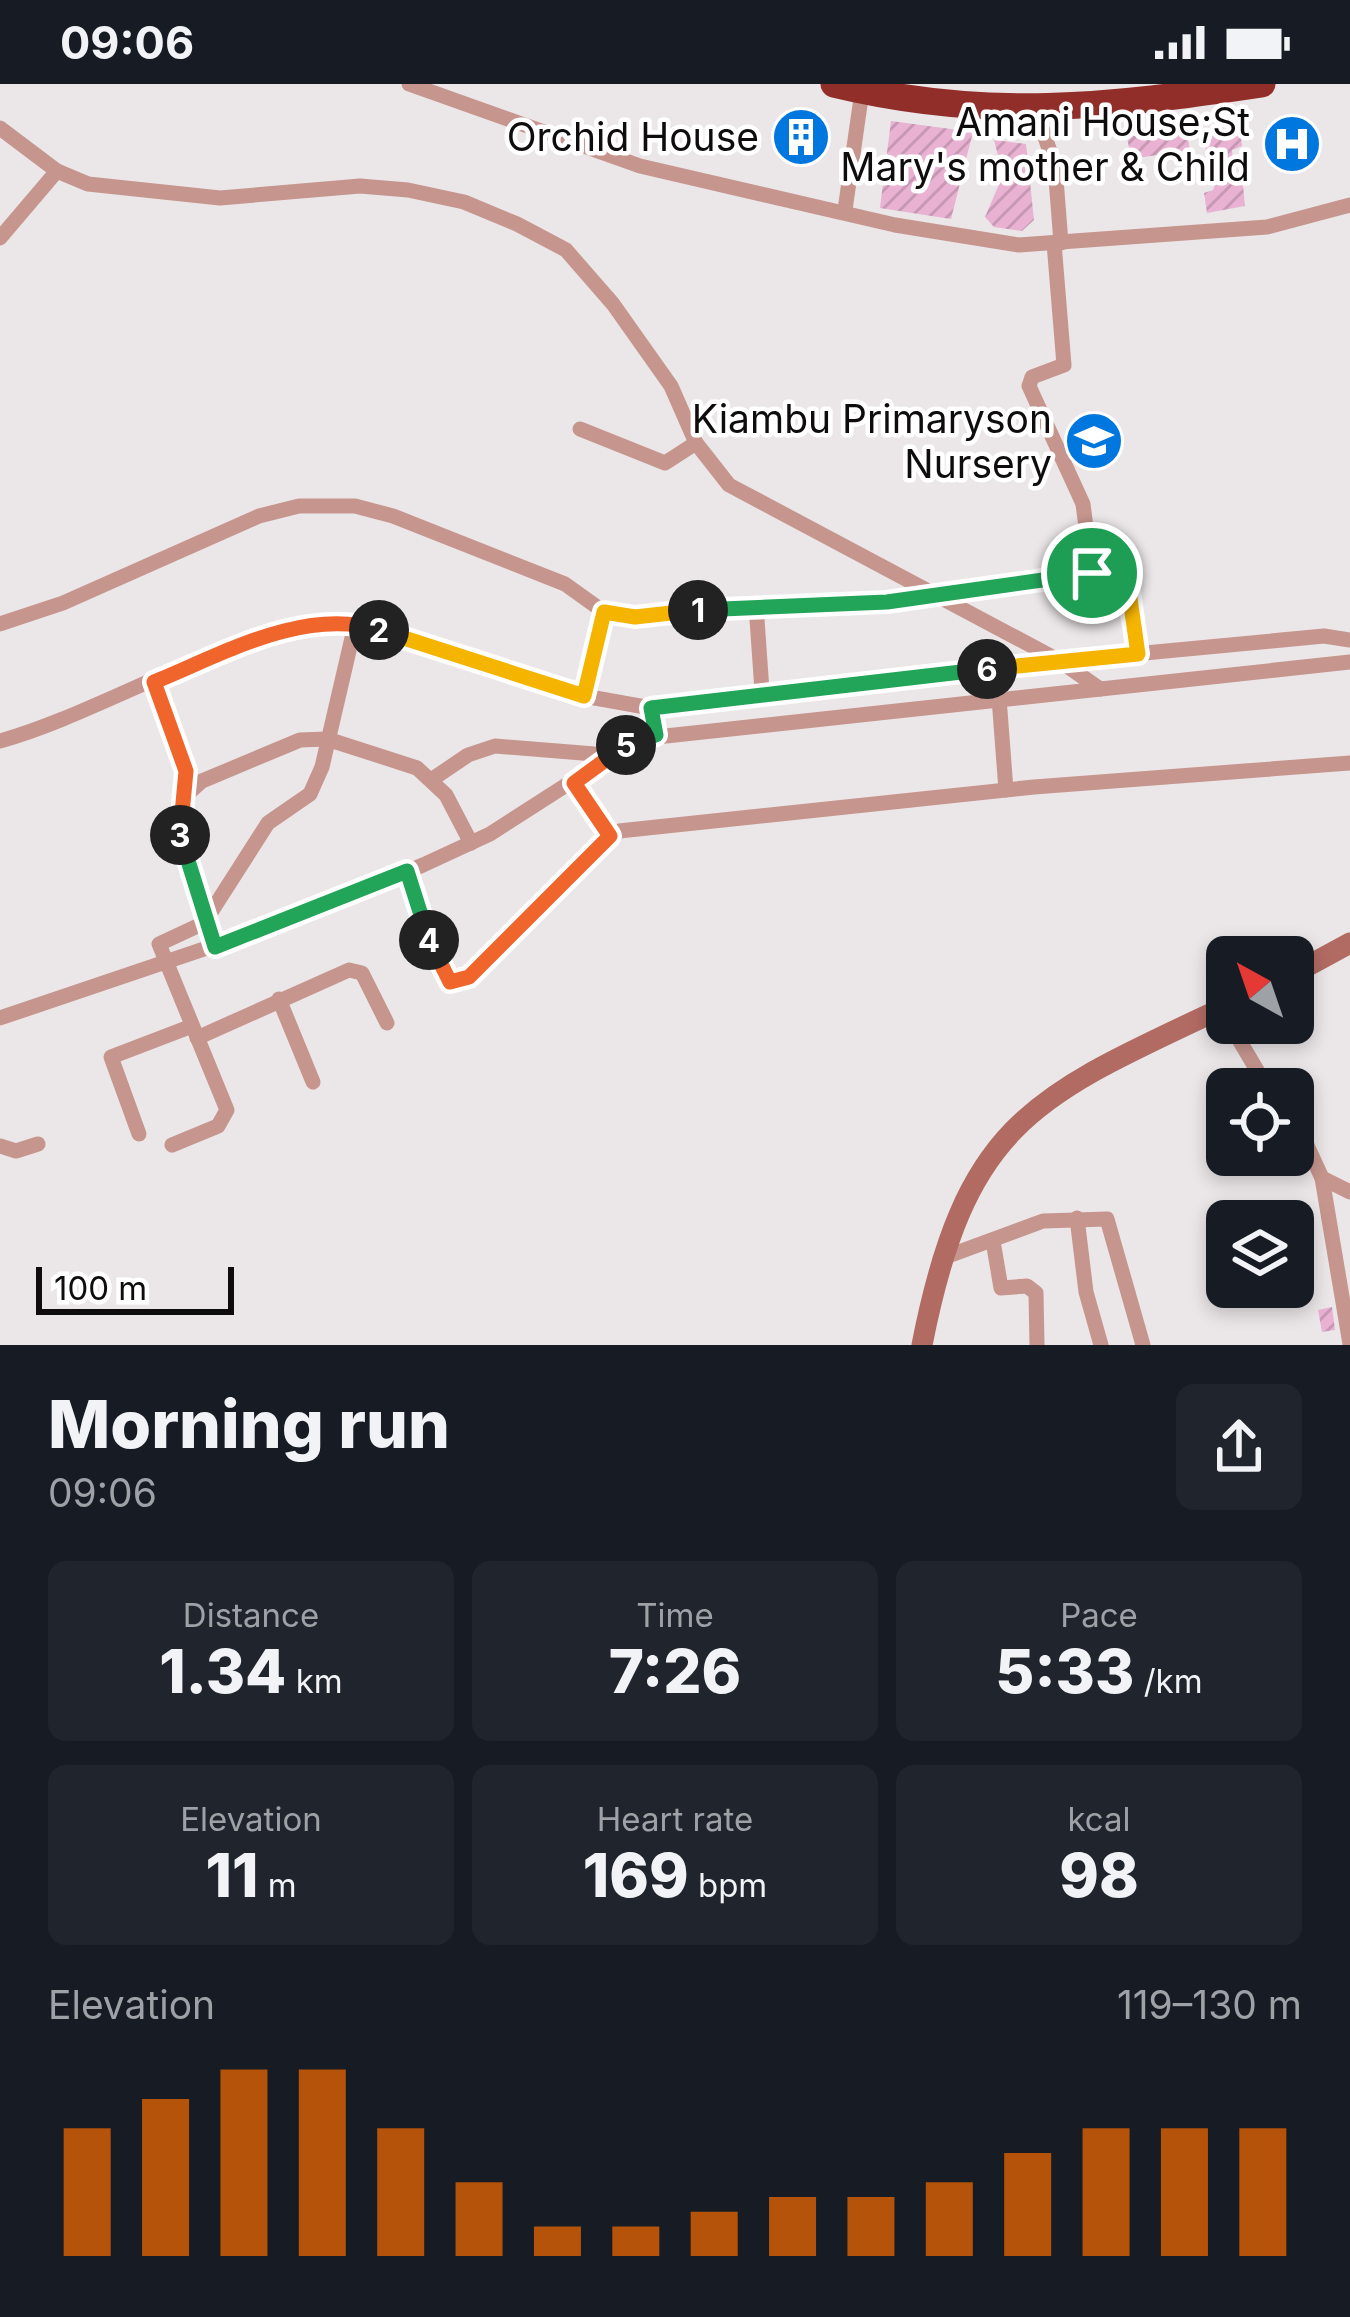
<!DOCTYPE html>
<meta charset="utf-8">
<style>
body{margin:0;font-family:Inter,sans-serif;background:#20242c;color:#f1f3f6;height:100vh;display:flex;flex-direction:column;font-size:45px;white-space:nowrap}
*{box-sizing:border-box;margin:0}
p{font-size:39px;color:#9ea1a6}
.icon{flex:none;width:66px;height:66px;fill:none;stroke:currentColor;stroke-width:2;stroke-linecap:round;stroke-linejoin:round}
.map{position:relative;height:1261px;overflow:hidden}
.details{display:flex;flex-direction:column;background:#171b24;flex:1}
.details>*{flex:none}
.needle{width:78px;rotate:320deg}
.controls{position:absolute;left:1206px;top:852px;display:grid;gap:24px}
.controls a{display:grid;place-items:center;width:108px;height:108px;border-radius:18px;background:#171b24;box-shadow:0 6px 18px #0003;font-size:60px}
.scale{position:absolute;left:36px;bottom:30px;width:198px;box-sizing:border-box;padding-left:12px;border:6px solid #0e0c0c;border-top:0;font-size:33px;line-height:42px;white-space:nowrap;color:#0e0c0c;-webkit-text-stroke:9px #fff;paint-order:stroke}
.pin{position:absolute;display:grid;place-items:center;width:102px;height:102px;color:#fff;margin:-51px;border:6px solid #fff;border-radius:50%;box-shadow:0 3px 12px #0007}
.km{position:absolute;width:60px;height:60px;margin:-30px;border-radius:50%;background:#222;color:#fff;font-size:33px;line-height:60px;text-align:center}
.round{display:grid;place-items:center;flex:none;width:126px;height:126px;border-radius:18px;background:#20242c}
.overview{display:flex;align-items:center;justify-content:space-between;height:204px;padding:0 48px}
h1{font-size:66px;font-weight:800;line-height:90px}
.figures{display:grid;grid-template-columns:repeat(3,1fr);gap:18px;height:204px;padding:12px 48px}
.figures div{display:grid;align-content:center;border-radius:18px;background:#20242c;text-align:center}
.figures b{font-size:60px;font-weight:800}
.figures small{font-size:33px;font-weight:400}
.figures p{font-size:33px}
.chart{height:336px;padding:24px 48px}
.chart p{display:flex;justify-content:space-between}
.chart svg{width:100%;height:216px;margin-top:12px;stroke:#b45309;stroke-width:6}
.status{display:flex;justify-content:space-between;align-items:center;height:84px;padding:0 60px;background:#171b24;direction:ltr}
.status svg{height:33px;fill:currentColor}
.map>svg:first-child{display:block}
.building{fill:url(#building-hatch)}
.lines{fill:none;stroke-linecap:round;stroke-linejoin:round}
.street{stroke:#c6958e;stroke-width:15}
.secondary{stroke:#b26b63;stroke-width:21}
.highway{stroke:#922e29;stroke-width:27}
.split-1-casing{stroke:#fff;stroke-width:24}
.split-2-casing{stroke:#fff;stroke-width:24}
.split-3-casing{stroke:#fff;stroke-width:24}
.split-4-casing{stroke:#fff;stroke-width:24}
.split-5-casing{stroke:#fff;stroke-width:24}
.split-6-casing{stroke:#fff;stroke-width:24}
.split-7-casing{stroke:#fff;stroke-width:24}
.split-1{stroke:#22a559;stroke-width:15}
.split-2{stroke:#f5b400;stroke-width:15}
.split-3{stroke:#f0652b;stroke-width:15}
.split-4{stroke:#22a559;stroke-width:15}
.split-5{stroke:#f0652b;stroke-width:15}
.split-6{stroke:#22a559;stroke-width:15}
.split-7{stroke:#f5b400;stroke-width:15}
.labels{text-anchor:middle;stroke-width:9;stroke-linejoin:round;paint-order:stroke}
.poi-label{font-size:39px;fill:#0e0c0c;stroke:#fff;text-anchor:end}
</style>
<div class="status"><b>09:06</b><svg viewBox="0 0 49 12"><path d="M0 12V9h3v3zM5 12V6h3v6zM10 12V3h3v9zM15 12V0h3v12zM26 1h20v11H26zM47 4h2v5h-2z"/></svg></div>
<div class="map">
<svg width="1350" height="1261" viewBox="0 0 1350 1261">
<defs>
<pattern id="building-hatch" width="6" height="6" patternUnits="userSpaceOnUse" patternTransform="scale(3)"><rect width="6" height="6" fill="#e9b2d3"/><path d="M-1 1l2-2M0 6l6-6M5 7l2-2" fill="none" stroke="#c798b4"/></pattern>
</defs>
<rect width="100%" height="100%" fill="#ebe6e7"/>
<g class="building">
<path d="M792,30l26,4 -14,42 -15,-5z"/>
<path d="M891,37l82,11 -22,87 -71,-11z"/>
<path d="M1239,39l3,23 -10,4 3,36 8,-1 2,21 -38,7 -3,-20 9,-3 3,-8 -11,-36 2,-18z"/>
<path d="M1186,43l4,23 -59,9 -4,-22z"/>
<path d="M994,56l32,4 8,76 -12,11 -28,-4 -9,-10 18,-42z"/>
<path d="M1332,1223l3,23 -13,2 -4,-22z"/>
</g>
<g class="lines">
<g class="street">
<path d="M409,0l231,82 255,59 124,20 248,-18 83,-22"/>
<path d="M1035,24l20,58 6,77"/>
<path d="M0,44l57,43 31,13 132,14 140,-12 48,4 56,12 53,22 49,26 47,54 58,82 25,57 33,42 331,176 264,-25 26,4"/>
<path d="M845,126l17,-119"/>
<path d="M0,154l57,-67"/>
<path d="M580,345l85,34 31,-20"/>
<path d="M1092,489l30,-4 7,7 9,78"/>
<path d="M756,521l6,86"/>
<path d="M0,540l63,-21 196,-87 40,-10h56l38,10 172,68 39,28 31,5 121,-12 131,-3 205,-29 -9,-69 -54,-118 3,-9 32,-12 -10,-122"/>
<path d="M154,598l34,107"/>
<path d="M584,612l20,-84"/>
<path d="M999,614l7,92"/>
<path d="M0,657c118,-33 245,-126 369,-114l215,69 67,12 409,-47 40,28"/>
<path d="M434,694l34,-23 27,-9 112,9"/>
<path d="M574,699l36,53"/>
<path d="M407,787l35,101 18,11 159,-152 415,-44 316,-24"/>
<path d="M215,863l-38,-122 5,-26 20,-18 98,-41 27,-1 90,29 29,27 25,48"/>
<path d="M279,915l34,83"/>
<path d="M1221,925l47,80"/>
<path d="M0,934l281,-95 142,-58 67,-31 148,-95 712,-77"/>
<path d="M197,954l152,-68 13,3 25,50"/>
<path d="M1293,1031l29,63 28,14"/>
<path d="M139,1050l-28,-77 81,-31"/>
<path d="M172,1061l46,-19 9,-16 -68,-166 45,-21 64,-100 42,-29 12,-27 33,-142"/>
<path d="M0,1062l16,5 22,-7"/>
<path d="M1322,1094l28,166"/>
<path d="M1077,1134l9,74 15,53"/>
<path d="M993,1157l8,47 26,-2 9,7 1,52"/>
<path d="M940,1175l103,-38 64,-2 36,126"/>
</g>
<g class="secondary">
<path d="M1293,890l57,-31"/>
<path d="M922,1261c44,-224 111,-248 305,-339"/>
</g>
<path class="highway" d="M834,0c154,37 274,23 428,0"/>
</g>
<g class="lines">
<g class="split-1-casing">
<path id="split-1" d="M698,526l189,-8 205,-29"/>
</g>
<g class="split-2-casing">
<path id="split-2" d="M379,546l205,66 20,-84 31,5 63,-7"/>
</g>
<g class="split-3-casing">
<path id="split-3" d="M180,751l6,-64 -32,-89c67,-27 151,-76 225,-52"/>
</g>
<g class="split-4-casing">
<path id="split-4" d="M180,751l35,112 192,-76 22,69"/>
</g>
<g class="split-5-casing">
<path id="split-5" d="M429,856l21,42 19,-5 141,-141 -36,-53 52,-38"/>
</g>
<g class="split-6-casing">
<path id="split-6" d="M626,661l30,-10 -5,-27 336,-39"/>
</g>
<g class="split-7-casing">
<path id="split-7" d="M987,585l151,-15 -12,-83 -34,2"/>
</g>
<use href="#split-1" class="split-1"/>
<use href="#split-2" class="split-2"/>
<use href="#split-3" class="split-3"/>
<use href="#split-4" class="split-4"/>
<use href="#split-5" class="split-5"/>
<use href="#split-6" class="split-6"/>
<use href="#split-7" class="split-7"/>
</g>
<defs>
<g id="building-disc" transform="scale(3)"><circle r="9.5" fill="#0077de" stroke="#fff"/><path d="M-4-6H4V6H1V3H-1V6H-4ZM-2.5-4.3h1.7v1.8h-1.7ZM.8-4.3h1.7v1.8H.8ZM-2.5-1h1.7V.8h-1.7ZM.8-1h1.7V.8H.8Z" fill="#fff"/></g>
<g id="hospital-disc" transform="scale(3)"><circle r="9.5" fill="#0077de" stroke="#fff"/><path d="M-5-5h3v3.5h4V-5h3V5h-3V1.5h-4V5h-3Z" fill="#fff"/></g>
<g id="school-disc" transform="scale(3)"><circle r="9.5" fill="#0077de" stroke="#fff"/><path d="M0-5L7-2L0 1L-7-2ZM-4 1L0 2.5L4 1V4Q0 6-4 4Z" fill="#fff"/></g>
</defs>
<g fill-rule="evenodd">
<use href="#building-disc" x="801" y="53"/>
<use href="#hospital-disc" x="1292" y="60"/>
<use href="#school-disc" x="1094" y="357"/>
</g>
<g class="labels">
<g class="poi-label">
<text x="1250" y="52">Amani House;St<tspan x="1250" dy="45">Mary's mother &amp; Child</tspan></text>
<text x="759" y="67">Orchid House</text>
<text x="1052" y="349">Kiambu Primaryson<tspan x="1052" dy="45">Nursery</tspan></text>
</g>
</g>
</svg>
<div class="controls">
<a><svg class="needle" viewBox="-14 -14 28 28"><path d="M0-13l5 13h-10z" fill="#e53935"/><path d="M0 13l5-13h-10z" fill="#9ea1a6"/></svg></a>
<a><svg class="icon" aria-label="locate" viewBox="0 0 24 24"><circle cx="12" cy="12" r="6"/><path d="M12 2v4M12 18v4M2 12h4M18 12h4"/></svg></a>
<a><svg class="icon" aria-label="layers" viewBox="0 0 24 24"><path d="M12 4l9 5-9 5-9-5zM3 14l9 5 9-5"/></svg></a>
</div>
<div class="scale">100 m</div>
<div class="pin" style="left:1092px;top:489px;background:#1e9e55"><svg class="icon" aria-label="arrive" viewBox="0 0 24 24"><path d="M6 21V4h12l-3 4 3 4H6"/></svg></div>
<b class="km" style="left:698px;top:526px">1</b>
<b class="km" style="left:379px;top:546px">2</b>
<b class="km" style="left:180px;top:751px">3</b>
<b class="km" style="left:429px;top:856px">4</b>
<b class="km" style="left:626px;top:661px">5</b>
<b class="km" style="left:987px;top:585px">6</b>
</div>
<section class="details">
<div class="overview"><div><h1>Morning run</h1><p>09:06</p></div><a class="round"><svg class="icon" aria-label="share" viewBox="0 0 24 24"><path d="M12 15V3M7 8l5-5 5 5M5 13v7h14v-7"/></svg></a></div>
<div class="figures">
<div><p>Distance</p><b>1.34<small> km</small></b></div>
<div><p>Time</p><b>7:26</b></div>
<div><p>Pace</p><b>5:33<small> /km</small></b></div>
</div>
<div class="figures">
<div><p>Elevation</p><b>11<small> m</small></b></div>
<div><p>Heart rate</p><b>169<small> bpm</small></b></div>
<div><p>kcal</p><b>98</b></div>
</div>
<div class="chart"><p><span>Elevation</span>119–130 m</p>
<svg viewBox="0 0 160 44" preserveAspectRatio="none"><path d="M5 44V18M15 44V12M25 44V6M35 44V6M45 44V18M55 44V29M65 44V38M75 44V38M85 44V35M95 44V32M105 44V32M115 44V29M125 44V23M135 44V18M145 44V18M155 44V18"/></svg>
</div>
</section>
